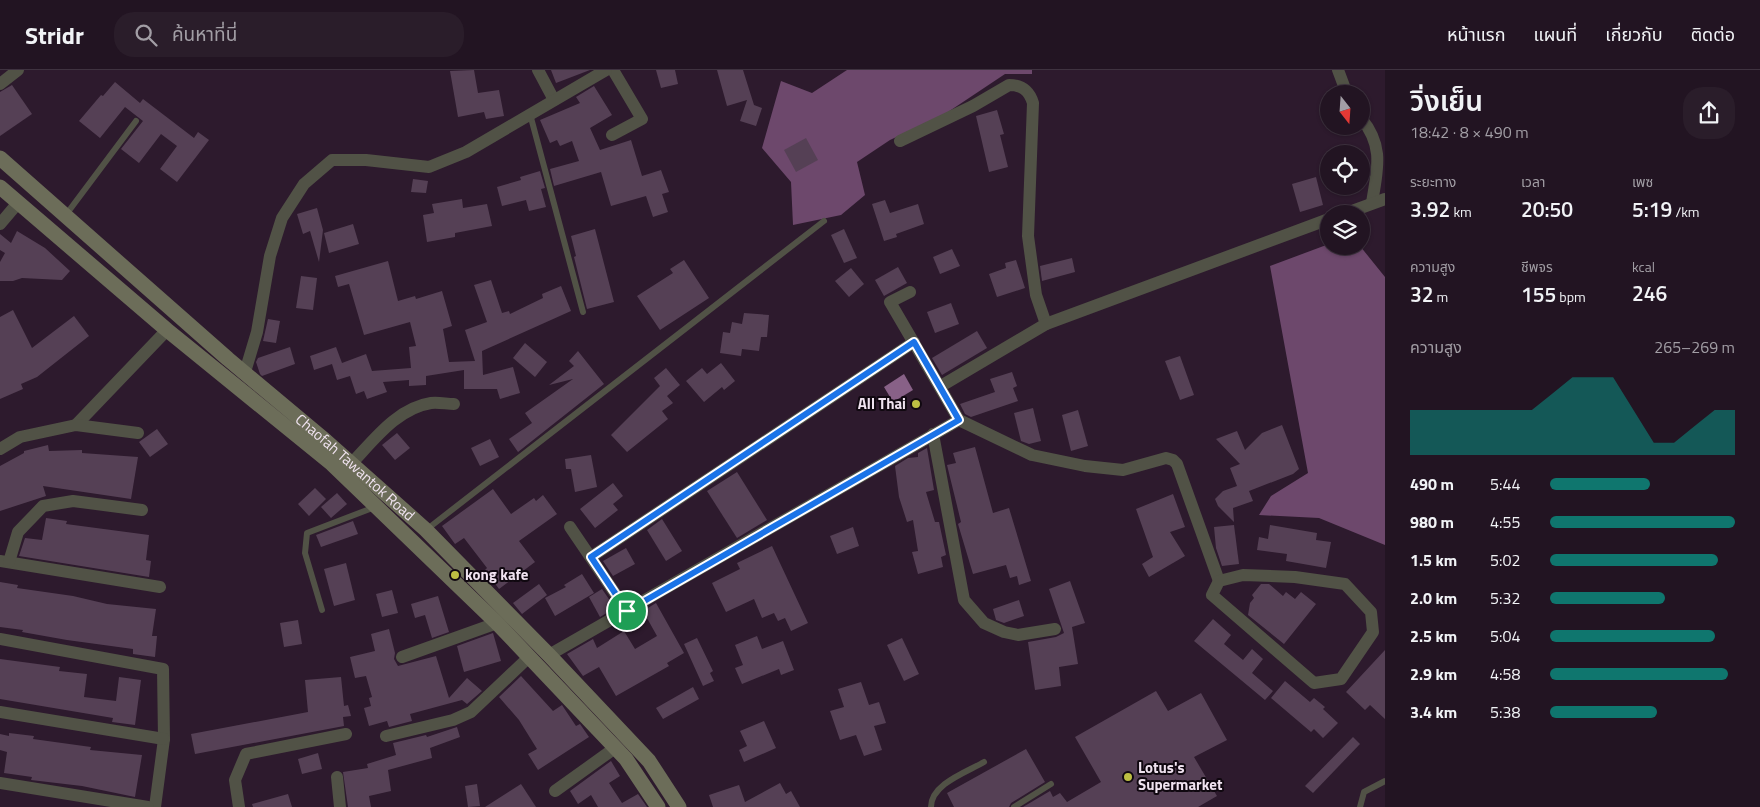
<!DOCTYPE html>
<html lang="th">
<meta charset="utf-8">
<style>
body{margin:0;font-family:"Titillium Web","Noto Sans Thai",sans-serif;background:#2a1d2a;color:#f1f3f6;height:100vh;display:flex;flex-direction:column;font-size:19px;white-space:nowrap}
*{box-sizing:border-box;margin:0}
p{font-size:16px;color:#a29ea5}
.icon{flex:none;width:28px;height:28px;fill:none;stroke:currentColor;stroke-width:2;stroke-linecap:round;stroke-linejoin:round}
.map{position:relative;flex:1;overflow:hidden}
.drawer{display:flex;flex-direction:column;background:#221422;width:375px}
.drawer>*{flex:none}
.needle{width:32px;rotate:163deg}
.fabs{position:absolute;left:1320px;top:15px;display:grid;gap:10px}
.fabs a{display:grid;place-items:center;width:50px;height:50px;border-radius:50%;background:#221422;box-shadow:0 1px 4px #0004,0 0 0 1px #3f3340;font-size:25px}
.pin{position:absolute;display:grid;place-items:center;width:42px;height:42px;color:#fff;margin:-21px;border:2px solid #fff;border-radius:50%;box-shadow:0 1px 5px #0007}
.round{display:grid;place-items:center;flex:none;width:52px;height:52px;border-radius:20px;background:#2a1d2a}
.summary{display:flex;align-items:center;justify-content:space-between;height:85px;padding:0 25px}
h1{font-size:28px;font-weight:600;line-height:38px}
.figures{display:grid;grid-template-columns:repeat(3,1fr);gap:8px;height:85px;padding:5px 25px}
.figures div{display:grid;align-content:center}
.figures b{font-size:21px;font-weight:600}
.figures small{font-size:14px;font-weight:400}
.figures p{font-size:14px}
.chart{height:140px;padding:10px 25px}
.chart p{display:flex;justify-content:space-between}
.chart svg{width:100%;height:90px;margin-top:5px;fill:#0f766e;opacity:.7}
ul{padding:0 25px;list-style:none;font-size:16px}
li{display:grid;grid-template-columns:80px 60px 1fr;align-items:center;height:38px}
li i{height:12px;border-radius:6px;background:#0f766e}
header{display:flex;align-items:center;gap:30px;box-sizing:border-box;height:70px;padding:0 25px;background:#221422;border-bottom:1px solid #3f3340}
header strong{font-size:24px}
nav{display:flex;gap:28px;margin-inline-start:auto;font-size:18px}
.search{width:350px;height:45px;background:#2a1d2a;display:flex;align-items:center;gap:12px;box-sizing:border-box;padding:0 18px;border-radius:20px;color:#a29ea5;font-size:19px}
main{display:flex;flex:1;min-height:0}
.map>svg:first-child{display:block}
.forest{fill:#6d486c}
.water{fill:#886187}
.building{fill:#554055}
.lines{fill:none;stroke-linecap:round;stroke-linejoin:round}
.service{stroke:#515246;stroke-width:6}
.minor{stroke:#515246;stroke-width:12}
.secondary{stroke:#6c6d59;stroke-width:15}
.route-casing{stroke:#fff;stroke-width:10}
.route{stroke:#1a73e8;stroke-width:6}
.poi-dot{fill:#bdbf43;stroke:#100810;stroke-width:2}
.labels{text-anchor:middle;stroke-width:4;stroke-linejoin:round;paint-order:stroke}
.poi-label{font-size:15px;font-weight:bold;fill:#f0e3f0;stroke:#100810;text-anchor:start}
.street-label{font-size:15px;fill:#f0e3f0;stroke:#100810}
</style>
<header>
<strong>Stridr</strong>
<div class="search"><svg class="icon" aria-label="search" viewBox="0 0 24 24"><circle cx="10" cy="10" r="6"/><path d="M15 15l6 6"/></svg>ค้นหาที่นี่</div>
<nav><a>หน้าแรก</a><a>แผนที่</a><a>เกี่ยวกับ</a><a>ติดต่อ</a></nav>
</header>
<main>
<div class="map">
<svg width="1385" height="737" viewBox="0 0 1385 737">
<rect width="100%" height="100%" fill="#2d1a2d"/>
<g class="forest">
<path d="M847,0h185v4h-27l-60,40 -55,26 -33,22 8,33 -24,20 -48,10 -2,-43 -29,-34 19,-67 31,12z"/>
<path d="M1329,174v2h31l25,31v268l-66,-27 -60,-3 12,-19 37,-23 -38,-207z"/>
</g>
<path class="water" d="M904,304l9,16 -20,12 -9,-15z"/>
<g class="building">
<path d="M474,0l4,23 21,-3 5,26 -18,3 -2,-7 -26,5 -8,-46z"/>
<path d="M551,0h39l-34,13z"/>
<path d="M656,0h19l3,14 -17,4z"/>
<path d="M717,0h26l11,35 8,3 -6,18 -16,-5 7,-21 -20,6z"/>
<path d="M115,12l25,21 3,-4 51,39 4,-6 11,8 -32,42 -17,-13 17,-23 -16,-12 -22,29 -18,-14 22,-28 -18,-14 -25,31 -21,-17 22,-26 2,1z"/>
<path d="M12,15l20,29 -32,22v-44z"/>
<path d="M594,16l18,29 -22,13 10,22 31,-10 11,36 19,-6 8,22 -7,2 6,18 -15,5 -7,-21 -35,10 -10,-34 -47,14 -4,-17 29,-8 -7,-20 -12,5 -3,-6 -7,3 -10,-23 40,-17 -4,-6z"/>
<path d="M997,40l7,24 -4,1 8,32 -19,5 -13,-56z"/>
<path d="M806,68l12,22 -22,12 -12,-22z"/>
<path d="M540,101l5,17 -4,1 5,18 -17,4 -3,-11 -24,6 -5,-19 24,-7 -1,-3z"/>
<path d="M1316,107l7,28 -23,7 -8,-28z"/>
<path d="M413,109l15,2 -2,12 -15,-1z"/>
<path d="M462,129l1,9 24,-4 5,22 -37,7v4l-28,5 -4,-27 11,-2 -2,-9z"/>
<path d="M885,130l5,13 28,-9 6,20 -28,10 1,3 -13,4 -12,-37z"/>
<path d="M317,138l6,22 -4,32 -9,-31 -7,3 -6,-20z"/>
<path d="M353,154l6,20 -30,9 -5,-20z"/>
<path d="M595,159l19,73 -27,7 -13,-52 2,-1 -5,-20z"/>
<path d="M844,159l13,29 -13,5 -13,-28z"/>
<path d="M17,161l28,17 25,23 -8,9 -40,-2 -9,3h-13v-19l5,-9 -5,-3v-16l11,9z"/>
<path d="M952,179l8,17 -20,8 -7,-17z"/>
<path d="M1072,188l3,14 -33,9 -2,-15z"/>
<path d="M684,190l25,38 -49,32 -23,-34 36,-23 -3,-4z"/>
<path d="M1016,190l9,28 -28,9 -8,-23 17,-6 -1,-5z"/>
<path d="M388,191l10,40 17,-5 1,3 26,-8 10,35 -9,3 6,33 26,-1 -10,-31 22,-8 -13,-37 17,-5 11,33 7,-2 1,3 33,-16 -1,-4 19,-8 10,25 -89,40 1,24 30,-8 7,26 -20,6 -3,-10h-33v-19l-38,6v9l-17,1v-6l-26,2 4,10 -20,7 -3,-8 -8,3 -6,-18 -13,4 -5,-16 -18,6 -4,-14 26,-9 6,16 24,-9 6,17 39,-3 -2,-21 7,-1 -6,-24 -46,13 -15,-51 -11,3 -3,-11z"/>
<path d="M898,197l9,16 -23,13 -9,-16z"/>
<path d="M851,198l13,16 -15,13 -14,-16z"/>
<path d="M301,206l16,2 -4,32 -17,-2z"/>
<path d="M951,233l8,21 -24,9 -8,-21z"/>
<path d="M13,240l19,38 42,-32 15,20 -52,41 -16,7 2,5 -23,10v-82z"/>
<path d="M744,243l25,2 -2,22h-6l-2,14 -17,-2 -1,7 -21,-3 3,-21 7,1 2,-11 10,2z"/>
<path d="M268,249l12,2 -4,22 -13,-2z"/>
<path d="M977,261l10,17 -45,27 -10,-17z"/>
<path d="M525,273l22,19 -12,15 -22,-19z"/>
<path d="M290,277l5,17 -33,12 -2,-2 -4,-12 2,-4z"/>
<path d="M578,281l26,33 -86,68 -9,-13 23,-16 -7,-10 48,-34 -24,6 25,-19 -5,-5z"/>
<path d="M1180,286l14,39 -14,5 -15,-39z"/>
<path d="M721,293l14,18 -11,9 -2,-3 -18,15 -18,-21 16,-13 5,6z"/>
<path d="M666,298l14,17 -13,11 6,7 -11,8 6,8 -41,33 -16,-17 49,-49 -6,-8z"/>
<path d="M1012,302l5,14 -4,2 5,13 -47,16 -6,-3 -5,-10 35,-12 -5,-13z"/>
<path d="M1033,338l8,33 -12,3 -8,-3 -7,-28z"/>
<path d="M1078,340l10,36 -17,5 -9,-36z"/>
<path d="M1282,355l17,44 -6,5 -44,17 4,10 -20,7 1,14 -16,-16 -3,-7 8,-8 14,-5 -7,-18 10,-4 -24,-25 21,-8 8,19 17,-17z"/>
<path d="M157,359l11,15 -18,13 -11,-15z"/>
<path d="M397,363l13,15 -15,12 -13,-15z"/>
<path d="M490,369l9,18 -19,9 -9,-18z"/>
<path d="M48,375l1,6 33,-1v3l56,4 -7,42 -88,-13 3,10 -46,15v-45l24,-13v-2z"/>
<path d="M975,377l18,66 16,-5 22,73 -12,4 -2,-9 -7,2 -4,-13 -33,9 -15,-50 3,-2 -14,-57 9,-2 -3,-10z"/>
<path d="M927,378l7,42 -8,2 9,30h4l7,33 -5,2 2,10 -25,7 -6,-22 6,-1 -5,-31 -6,2 -8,-25 -4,-31 13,-8 10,-1v-4z"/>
<path d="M591,385l6,32 -22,5 -4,-23h-5l-1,-10z"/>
<path d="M737,402l30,48 -30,18 -30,-47z"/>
<path d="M613,413l10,13 -10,8 5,6 -23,18 -15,-19z"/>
<path d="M315,418l11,11 -17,17 -11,-12z"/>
<path d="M493,419l18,25 23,-16 2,3 7,-6 14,19 -38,27 16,21 -36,27 -14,-19 2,-2 -23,-30 -9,6 -13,-18z"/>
<path d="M337,423l10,11 -16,14 -10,-11z"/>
<path d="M1173,424l12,33 -15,5 15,24 -36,21 -7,-13 11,-7 -17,-48z"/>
<path d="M46,448l21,3 -1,3 83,11 -3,25 5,1 -2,16 -130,-21 6,-18 17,2z"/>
<path d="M662,449l20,32 -16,10 -19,-31z"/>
<path d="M353,451l5,13 -37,13 -5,-12z"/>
<path d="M1234,455l5,39 -17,2 -6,-18 -2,-21z"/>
<path d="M1270,455l47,8 -1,7 15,2 -5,26 -40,-7 1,-7 -30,-4 2,-13 9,2z"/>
<path d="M853,457l6,19 -22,8 -7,-18z"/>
<path d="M772,476l36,77 -17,8 -6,-13 -7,3 -4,-8 -12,5 -8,-19 -28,13 -14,-29 28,-14 -3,-6z"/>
<path d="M626,478l9,16 -22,12 -10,-15z"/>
<path d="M346,493l9,37 -21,6 -10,-37z"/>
<path d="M582,504l12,19 -39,23 -10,-18 21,-11 -2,-2z"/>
<path d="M1070,511l15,42 -13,4 6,37 -19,3 2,19 -26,4 -7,-48 28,-5 8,-4 -15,-44z"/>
<path d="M0,512l18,3 -1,3 56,8 34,8 49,5 -4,27h5l-2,21 -22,-3v-5l-66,-9 -45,-8 1,-2 -23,-3z"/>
<path d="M539,514l8,11 -25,19 -9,-11z"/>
<path d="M1261,514h8l14,12 3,-4 9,7 6,-7 15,12 -32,40 -36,-29 2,-12 4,-5 -2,-3z"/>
<path d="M602,519l13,19 -15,9 -11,-20z"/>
<path d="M392,520l6,23 -16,4 -6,-23z"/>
<path d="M438,526l11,36 -17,6 -7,-23 -10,3 -4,-14z"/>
<path d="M1019,530l5,16 -20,7 -8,-3 -3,-11z"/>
<path d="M656,533l28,50 -17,10 2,3 -53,30 -17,-29 -16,9 -16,-22 26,-15 4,9 27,-17 11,18 22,-13 -14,-25z"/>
<path d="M1213,549l18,16 -7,9 19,16 9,-11 11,10 -11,14 21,18 -8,9 -71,-59z"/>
<path d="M298,550l4,24 -18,3 -4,-24z"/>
<path d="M389,559l6,24 -1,6 4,7 38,-10 13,42 18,-20 15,13 -15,13 -5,-4 -52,14 2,7 -23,6 -2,-6 -18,5 -5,-18 7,-2 -2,-8 3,-1 -6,-21 -11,2 -5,-21 25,-6 -4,-17z"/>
<path d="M493,563l8,28 -37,11 -7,-26z"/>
<path d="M757,566l5,13 21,-8 11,29 -13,5 -2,-6 -37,15 -7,-16 8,-3 -8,-20z"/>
<path d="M697,568l16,33 -3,2 4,8 -11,5 -19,-42z"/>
<path d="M902,568l17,36 -15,7 -17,-36z"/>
<path d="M1385,580v69l-15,-14 -5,5 -19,-18z"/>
<path d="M0,589l60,8 -1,4 28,3 -3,23 32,4 3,-24 22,3 -6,45 -23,-3 1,-4 -113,-19z"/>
<path d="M521,606l32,35 9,-6 14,21 4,-2 9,13 -51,33 -10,-16 9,-5 -18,-29 -20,-23z"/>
<path d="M341,607l3,29 4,-1 3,11 -8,1 1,9 -149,28 -4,-20 117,-22 -3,-32z"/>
<path d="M1285,611l25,21 4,-4 11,9 -2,2 15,14 -15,15 -9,-9 -3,3 -40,-34z"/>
<path d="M861,612l8,23 10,-3 7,21 -12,3 8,24 -18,6 -8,-21 -16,5 -10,-29 14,-4 -6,-18z"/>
<path d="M693,617l6,12 -36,20 -7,-11z"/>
<path d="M1156,621l12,20 33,-18 26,47 -33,17 23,39 -19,11h-175l27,-16 3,6 7,-4 7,9 34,-20 -26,-45z"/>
<path d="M764,651l12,27 -32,14 -5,-12 8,-4 -7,-15z"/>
<path d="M457,657l3,10 -30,11 2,10 -44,12 3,21 -22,5 2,11h-23l-5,-35 25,-4 -1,-4 29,-9 -3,-12 33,-8 1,2z"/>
<path d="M9,663l25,3 -1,3 58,8 -1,3 52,5 -7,42 -53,-11 -51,-6 1,-3 -28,-4 3,-21 -7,-2v-16l9,2z"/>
<path d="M1353,667l7,7 -47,49 -8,-7z"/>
<path d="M1026,679l19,33 -34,21 -2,4h-55l-7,-14z"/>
<path d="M318,683l4,16 -20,5 -4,-15z"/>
<path d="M611,691l9,15 -11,7 13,20 16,-9 9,13h-49l-7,-12 -13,9 -8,-13z"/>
<path d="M780,713l6,11 5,-3 9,16h-87l-4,-12 30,-10 6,17z"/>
<path d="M477,714l3,22 -12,1 -3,-21z"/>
<path d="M521,714l15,23h-51z"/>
<path d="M288,724l4,13h-39l-1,-3z"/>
</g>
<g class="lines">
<g class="service">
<path d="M530,44l53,198"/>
<path d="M65,146l71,-95"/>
<path d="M426,460l398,-309"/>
<path d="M322,540l-17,-57 2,-20 68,-26"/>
<path d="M931,737c0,-23 36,-35 53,-45"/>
<path d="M1014,737l37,-23"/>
<path d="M1360,737l4,-15 21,-11"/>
</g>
<g class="minor">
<path d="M538,0l16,30"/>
<path d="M1338,0l9,24"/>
<path d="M0,14l18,-14"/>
<path d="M1361,48c24,29 16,52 11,85"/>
<path d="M612,65l30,-16 -29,-49"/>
<path d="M900,71l73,-35 36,-21c13,0 20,5 24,18l-5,133 8,59 10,29"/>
<path d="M1344,144l41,-15"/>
<path d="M0,154l17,-20"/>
<path d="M910,222l-20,10 69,118 73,35 53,11 38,4 43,-12 7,2 4,4 42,117"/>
<path d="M245,302l12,-40 13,-76 12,-38 22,-34 28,-24h34l63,7 37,-15 140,-82"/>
<path d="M941,316l105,-62 283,-105"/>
<path d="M76,355l91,-95"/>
<path d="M933,364l31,166 20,23 20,9 14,3 37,-6"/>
<path d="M0,379l20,-12 56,-12 62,8"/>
<path d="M351,394c22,-23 46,-56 80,-61 7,-1 16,1 23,1"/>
<path d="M570,457l57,84"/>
<path d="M591,487l323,-215"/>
<path d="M0,491l160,26"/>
<path d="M9,492l9,-30 25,-26 30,-5 69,9"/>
<path d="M1243,505l52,2 50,7 26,28 2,20 -32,47 -27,4 -102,-88 7,-14z"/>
<path d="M0,569l163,30 1,70 -9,68"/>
<path d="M549,585l410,-235"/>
<path d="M402,587l95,-34"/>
<path d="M0,642l164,27"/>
<path d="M386,666l67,-16 18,-8 58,-55"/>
<path d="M337,707l3,30"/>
<path d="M0,713l148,24"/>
<path d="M555,721l60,-43"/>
<path d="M239,737l-4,-27 11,-26 100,-20"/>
</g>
<g class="secondary">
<path id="s1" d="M0,88l228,201 98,82 100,89 123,125 100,106 30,46"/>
<path d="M0,117l167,143 165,134 165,159 129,136 32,48"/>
</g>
</g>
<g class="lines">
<g class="route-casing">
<path id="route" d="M914,272l45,78 -332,191 -36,-54z"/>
</g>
<use href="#route" class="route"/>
</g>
<g class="poi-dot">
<circle cx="916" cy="334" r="5"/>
<circle cx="455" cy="505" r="5"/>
<circle cx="1128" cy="707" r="5"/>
</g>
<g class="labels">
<g class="poi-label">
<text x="906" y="339" text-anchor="end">All Thai</text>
<text x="465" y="510">kong kafe</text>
<text x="1138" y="703">Lotus's<tspan x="1138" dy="17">Supermarket</tspan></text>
</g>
<g class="street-label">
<text dy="5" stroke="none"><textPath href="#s1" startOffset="471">Chaofah Tawantok Road</textPath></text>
</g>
</g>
</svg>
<div class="fabs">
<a><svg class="needle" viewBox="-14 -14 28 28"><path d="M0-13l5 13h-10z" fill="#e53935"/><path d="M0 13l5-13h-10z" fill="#a29ea5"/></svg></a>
<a><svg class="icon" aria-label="locate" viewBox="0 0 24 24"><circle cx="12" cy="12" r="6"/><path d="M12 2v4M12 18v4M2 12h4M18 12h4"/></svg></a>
<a><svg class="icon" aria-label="layers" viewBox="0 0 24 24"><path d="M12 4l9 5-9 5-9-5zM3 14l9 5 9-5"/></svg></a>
</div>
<div class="pin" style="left:627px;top:541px;background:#1e9e55"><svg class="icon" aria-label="arrive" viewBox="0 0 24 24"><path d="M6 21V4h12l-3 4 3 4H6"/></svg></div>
</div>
<section class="drawer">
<div class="summary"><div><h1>วิ่งเย็น</h1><p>18:42 · 8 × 490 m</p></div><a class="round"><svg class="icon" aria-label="share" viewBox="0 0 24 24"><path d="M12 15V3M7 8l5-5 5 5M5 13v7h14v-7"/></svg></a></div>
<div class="figures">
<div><p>ระยะทาง</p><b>3.92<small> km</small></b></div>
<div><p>เวลา</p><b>20:50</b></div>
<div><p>เพซ</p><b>5:19<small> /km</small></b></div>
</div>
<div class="figures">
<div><p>ความสูง</p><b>32<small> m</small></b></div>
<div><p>ชีพจร</p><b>155<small> bpm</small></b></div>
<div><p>kcal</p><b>246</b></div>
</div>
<div class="chart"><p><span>ความสูง</span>265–269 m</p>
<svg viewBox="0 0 160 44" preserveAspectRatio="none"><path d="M0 44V22L10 22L20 22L30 22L40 22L50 22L60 22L70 14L80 6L90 6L100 6L110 22L120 38L130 38L140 30L150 22L160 22V44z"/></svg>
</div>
<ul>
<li><b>490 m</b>5:44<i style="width:54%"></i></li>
<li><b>980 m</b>4:55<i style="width:100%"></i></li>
<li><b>1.5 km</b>5:02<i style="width:91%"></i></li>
<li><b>2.0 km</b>5:32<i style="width:62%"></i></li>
<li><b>2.5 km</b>5:04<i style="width:89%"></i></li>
<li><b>2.9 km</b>4:58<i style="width:96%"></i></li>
<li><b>3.4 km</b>5:38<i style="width:58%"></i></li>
</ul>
</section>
</main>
